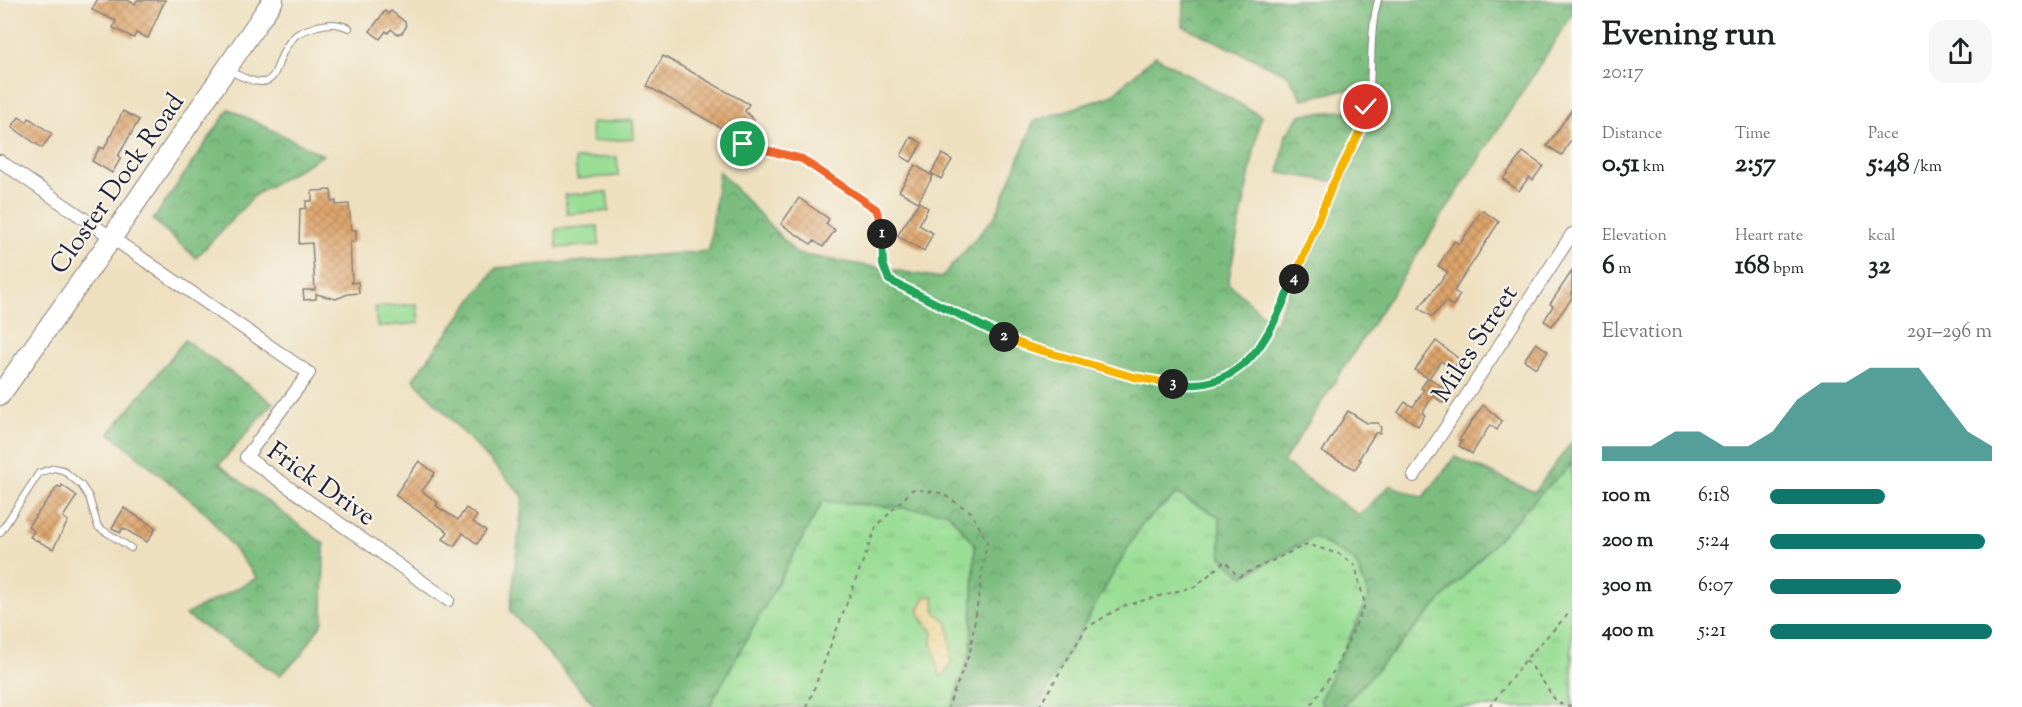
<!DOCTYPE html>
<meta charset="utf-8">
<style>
body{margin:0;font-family:"Sorts Mill Goudy",serif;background:#f6f6f6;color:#202124;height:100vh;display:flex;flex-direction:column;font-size:22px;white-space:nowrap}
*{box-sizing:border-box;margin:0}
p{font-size:20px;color:#757577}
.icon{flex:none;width:33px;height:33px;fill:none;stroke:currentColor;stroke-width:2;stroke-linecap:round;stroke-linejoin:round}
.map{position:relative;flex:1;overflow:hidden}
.drawer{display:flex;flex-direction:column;background:#fff;width:450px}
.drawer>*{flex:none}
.pin{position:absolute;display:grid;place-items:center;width:51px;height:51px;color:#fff;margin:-26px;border:3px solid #fff;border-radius:50%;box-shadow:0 2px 6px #0007}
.km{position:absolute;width:30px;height:30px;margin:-15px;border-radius:50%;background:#222;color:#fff;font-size:16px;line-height:30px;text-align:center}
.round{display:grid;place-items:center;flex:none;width:63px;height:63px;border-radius:18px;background:#f6f6f6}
.headline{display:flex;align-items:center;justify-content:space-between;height:102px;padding:0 30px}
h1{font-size:33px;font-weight:700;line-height:45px}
.stats{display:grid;grid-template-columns:repeat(3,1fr);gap:9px;height:102px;padding:6px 30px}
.stats div{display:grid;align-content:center}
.stats b{font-size:26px;font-weight:700}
.stats small{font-size:16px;font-weight:400}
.stats p{font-size:16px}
.chart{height:168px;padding:12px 30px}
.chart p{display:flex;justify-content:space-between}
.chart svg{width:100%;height:108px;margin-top:6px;fill:#0f766e;opacity:.7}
ul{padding:0 30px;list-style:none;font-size:20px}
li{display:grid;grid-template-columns:96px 72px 1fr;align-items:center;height:45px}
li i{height:15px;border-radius:8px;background:#0f766e}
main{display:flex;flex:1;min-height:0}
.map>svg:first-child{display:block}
.grass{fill:url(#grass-tufts);stroke:#5e8068;stroke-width:1.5}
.forest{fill:url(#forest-crowns);stroke:#4e705d;stroke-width:1.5}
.sand{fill:url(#sand-dots);stroke:#887e6c;stroke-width:1.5}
.pitch{fill:#9ade96;stroke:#5e8068;stroke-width:1.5}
.building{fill:url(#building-cross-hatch)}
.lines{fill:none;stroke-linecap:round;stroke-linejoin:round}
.lane-casing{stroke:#88817d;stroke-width:8}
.street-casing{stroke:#88817d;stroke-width:14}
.primary-casing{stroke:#88817d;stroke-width:22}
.path{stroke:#88817d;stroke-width:2;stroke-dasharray:4.5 4.5;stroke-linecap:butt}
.lane{stroke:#fff;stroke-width:6}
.street{stroke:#fff;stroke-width:12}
.primary{stroke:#fff;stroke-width:20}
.split-1-casing{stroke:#fff;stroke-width:12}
.split-2-casing{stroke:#fff;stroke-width:12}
.split-3-casing{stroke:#fff;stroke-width:12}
.split-4-casing{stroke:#fff;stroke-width:12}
.split-5-casing{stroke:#fff;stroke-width:12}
.split-1{stroke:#f0652b;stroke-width:8}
.split-2{stroke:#22a559;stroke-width:8}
.split-3{stroke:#f5b400;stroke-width:8}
.split-4{stroke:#22a559;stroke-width:8}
.split-5{stroke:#f5b400;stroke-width:8}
.labels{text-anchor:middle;stroke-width:4.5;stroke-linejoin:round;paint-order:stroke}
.street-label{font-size:26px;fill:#22223b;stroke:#f7f3e8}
</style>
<main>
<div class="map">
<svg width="1572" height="707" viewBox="0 0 1572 707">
<defs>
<pattern id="grass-tufts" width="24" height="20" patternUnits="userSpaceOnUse" patternTransform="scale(1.5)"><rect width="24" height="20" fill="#9ade96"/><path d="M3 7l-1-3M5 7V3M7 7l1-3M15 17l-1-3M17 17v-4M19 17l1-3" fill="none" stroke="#84be82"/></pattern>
<pattern id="forest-crowns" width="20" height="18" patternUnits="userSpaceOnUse" patternTransform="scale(1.5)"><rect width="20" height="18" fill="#7bbd7f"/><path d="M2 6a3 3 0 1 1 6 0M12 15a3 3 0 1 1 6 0" fill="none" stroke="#649969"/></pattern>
<pattern id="sand-dots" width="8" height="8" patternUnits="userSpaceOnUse" patternTransform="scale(1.5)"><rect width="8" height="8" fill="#eeda9e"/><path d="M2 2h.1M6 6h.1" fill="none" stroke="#ccbb89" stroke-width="1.8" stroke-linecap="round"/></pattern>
<pattern id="building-cross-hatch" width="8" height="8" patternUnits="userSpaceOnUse" patternTransform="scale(1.5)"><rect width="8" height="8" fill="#dea46b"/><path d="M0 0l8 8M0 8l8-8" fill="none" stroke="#b48559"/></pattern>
</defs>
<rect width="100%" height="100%" fill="#f7f3e8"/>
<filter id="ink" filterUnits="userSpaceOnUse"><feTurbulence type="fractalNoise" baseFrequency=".0167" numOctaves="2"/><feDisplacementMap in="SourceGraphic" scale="12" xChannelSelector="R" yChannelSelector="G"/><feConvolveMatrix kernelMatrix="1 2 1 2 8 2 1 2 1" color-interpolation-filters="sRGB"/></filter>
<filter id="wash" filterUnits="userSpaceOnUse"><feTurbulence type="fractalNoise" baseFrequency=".008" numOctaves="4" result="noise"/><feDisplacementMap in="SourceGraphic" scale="24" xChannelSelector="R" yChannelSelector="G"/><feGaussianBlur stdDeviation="1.35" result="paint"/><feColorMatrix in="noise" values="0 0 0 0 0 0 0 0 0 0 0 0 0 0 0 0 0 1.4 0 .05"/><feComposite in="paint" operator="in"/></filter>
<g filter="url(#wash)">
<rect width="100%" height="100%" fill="#eee0bf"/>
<g class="grass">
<path d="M1572,464v243h-230l198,-213z"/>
<path d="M1177,494l43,23 1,40 92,-20 42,23 14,37 -49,103 3,7h-286l104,-182z"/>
<path d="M823,501l124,10 28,34 -4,104 -19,58h-243z"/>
</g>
<g class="forest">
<path d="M1184,0h388v15l-289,447 76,53 31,-30 33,13 32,-41 79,35 38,-50v22l-32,30 -198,213h-19l-3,-7 49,-103 -14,-37 -42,-23 -70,39 -22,-19 -1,-40 -43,-23 -36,31 -104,182h-85l19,-58 4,-104 -28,-33 -124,-11 -114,206h-113l-86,-96 13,-115 -110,-117 83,-111 213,-17 10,-80 78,83 144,24 55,-63 38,-94 77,-25 44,-40 106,60 -33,167 46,42 63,-143 -58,-9 7,-38 15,-21 68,-5 1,-24 -68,14 -14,-24 -105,-49z"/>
<path d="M229,109l94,46 -67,39 -60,64 -43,-38z"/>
<path d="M185,340l88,63 -54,62 105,79 -1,77 -22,34 -21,20 -95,-60 72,-37 -51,-65 -96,-80z"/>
</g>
<path class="sand" d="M934,596l1,16 13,11c1,16 9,42 -5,53l-4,-2 -7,-30 1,-12 -12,-15 -3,-8 7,-12z"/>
<g class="pitch">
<path d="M633,120l1,19 -42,3 -1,-19z"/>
<path d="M617,157l1,19 -41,3 -2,-20z"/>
<path d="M607,192l2,19 -42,3 -2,-19z"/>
<path d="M598,226l1,19 -42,3 -1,-19z"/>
<path d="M417,304l2,19 -42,4 -2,-20z"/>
</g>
<g id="blocks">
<g class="building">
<path d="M97,0h30l8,4 2,-4h28l-17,38 -12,-5 -2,5 -21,-10 3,-7 -24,-11z"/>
<path d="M385,11l3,3 3,-3 14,11 1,5 -4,6 -5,1 -6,-5 -3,4 -2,-2 -6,8 -10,-8z"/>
<path d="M663,56l86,48 -4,7 9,9 -2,7 -5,3 -11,-2 -4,6 -85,-48z"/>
<path d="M1572,109v29l-10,17 -15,-9z"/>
<path d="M123,111l16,9 -21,36 3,2 -9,15 -20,-12 8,-14 4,2z"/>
<path d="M19,117l8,5 2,-4 23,16 -10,14 -30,-21z"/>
<path d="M911,137l11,6 -11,19 -10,-6z"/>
<path d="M1523,152l20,14 -10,14 -4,-3 -10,14 -16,-12z"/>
<path d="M942,154l10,6 -11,19 -10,-6z"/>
<path d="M915,165l18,11 -15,26 -19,-11z"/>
<path d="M331,190l1,12 4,-1v4l13,-1 2,26h5v12h-6l2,41 6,-1 1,11 -11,1 -12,5 -20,-5v5l-12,1 -1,-10h12l-3,-47 -13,1 1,-35 6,-1v-7h6v-10z"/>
<path d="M799,198l30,21 -3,5 9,6 -12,17 -9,-6 -3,3 -30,-20z"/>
<path d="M919,202l9,6 -9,17 14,8 -9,18 -27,-15z"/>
<path d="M1482,210l17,12 -45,69 6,4 -7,11 -7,-4 -14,15 -13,-9 29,-36 -10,-6 16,-25 6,3z"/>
<path d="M1572,271v27l-20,28 -8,-5 9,-15 -3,-2z"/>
<path d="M1436,341l23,18 -6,10 -12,-8 -12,17 20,13v4l-6,8 -10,-7 -11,17 3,2 -7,11 -20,-14 7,-10 8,5 11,-17 -3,-2 7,-10 -13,-8z"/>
<path d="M1536,343l12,8 -12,17 -12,-8z"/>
<path d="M1483,405l19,16 -5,9 -7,-5 -18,29 -13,-8 3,-5 -3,-1z"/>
<path d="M1348,411l19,12h11l3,5 -1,5h-5l-16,26 2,1 -6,9 -33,-17z"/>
<path d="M419,461l16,12 -13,18 16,12 -2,3 22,14 8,-12 11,8 -4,6 13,9 -9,13 -14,-11 -9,13 -11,-7 5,-7 -53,-37z"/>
<path d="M62,485l15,11 -14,21 5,4 -15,28 -23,-12 4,-6 -6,-5 30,-40 3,2z"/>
<path d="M124,508l32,20 -9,14 -24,-14 -3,5 -8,-5z"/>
</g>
</g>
</g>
<g filter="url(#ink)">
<use href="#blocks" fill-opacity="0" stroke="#88817d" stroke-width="1.5"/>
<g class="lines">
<g class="lane-casing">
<g id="lane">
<path d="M228,70c61,33 39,-10 68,-35 5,-4 15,-7 22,-9 12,-3 19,-3 31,2"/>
<path d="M743,144l59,15 74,50 6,16 1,39 6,16c66,38 281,139 349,90 36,-26 72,-124 88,-167 10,-28 32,-53 39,-82 10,-39 2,-82 13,-121"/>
<path d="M0,533l39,-60 15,-5 9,2 18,15 8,12 9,30 33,21"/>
</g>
</g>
<g class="street-casing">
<g id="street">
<path d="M0,161l309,212 -63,84 202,143"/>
<path d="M1414,476l158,-242"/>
</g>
</g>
<g class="primary-casing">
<path id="primary" d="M0,395l111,-156 162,-239"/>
</g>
<g class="path">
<path d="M1526,660c6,7 13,15 18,23 9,13 10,22 28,23"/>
<path d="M807,707l69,-180 37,-38 28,4 30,19 16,29 -17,111 -22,55"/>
<path d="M1039,707l47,-79 37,-22 73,-20 29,-25 13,16 69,-33 32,10 16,11 10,40 -30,64 -25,38"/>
<path d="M1489,707l39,-50 44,-47"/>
</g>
<use href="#lane" class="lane"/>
<use href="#street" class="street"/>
<use href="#primary" class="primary"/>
</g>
</g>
<g class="lines" filter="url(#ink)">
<g class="split-1-casing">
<path id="split-1" d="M743,144l59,15 74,50 6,16v9"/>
</g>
<g class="split-2-casing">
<path id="split-2" d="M882,234l1,30 6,16 115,57"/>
</g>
<g class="split-3-casing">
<path id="split-3" d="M1004,337l25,10 105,30 39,7"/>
</g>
<g class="split-4-casing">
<path id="split-4" d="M1173,384c10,0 22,1 32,-1 53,-10 69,-62 89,-104"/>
</g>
<g class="split-5-casing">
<path id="split-5" d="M1294,279l38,-93 33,-64 1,-15"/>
</g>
<use href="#split-1" class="split-1"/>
<use href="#split-2" class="split-2"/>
<use href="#split-3" class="split-3"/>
<use href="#split-4" class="split-4"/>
<use href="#split-5" class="split-5"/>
</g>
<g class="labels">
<g class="street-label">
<text transform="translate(116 183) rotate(-55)" y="9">Closter Dock Road</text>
<text transform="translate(1474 343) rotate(-57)" y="9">Miles Street</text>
<text transform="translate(322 483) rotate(35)" y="9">Frick Drive</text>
</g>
</g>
</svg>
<div class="pin" style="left:743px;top:144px;background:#1e9e55"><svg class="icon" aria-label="arrive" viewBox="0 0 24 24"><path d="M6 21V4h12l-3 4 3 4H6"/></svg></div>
<div class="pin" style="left:1366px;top:107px;background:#d93025"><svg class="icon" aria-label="check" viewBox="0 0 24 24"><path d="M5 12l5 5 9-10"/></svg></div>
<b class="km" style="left:882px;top:234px">1</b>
<b class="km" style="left:1004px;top:337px">2</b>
<b class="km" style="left:1173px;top:384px">3</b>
<b class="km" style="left:1294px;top:279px">4</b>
</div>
<section class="drawer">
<div class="headline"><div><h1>Evening run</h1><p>20:17</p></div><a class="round"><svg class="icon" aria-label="share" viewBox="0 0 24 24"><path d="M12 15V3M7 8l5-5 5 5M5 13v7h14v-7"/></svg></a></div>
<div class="stats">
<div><p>Distance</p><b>0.51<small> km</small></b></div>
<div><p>Time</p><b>2:57</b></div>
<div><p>Pace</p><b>5:48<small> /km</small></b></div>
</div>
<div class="stats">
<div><p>Elevation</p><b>6<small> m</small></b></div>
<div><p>Heart rate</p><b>168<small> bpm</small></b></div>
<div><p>kcal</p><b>32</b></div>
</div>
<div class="chart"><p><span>Elevation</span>291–296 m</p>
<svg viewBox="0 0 160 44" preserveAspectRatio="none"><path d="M0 44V38L10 38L20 38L30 32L40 32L50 38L60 38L70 32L80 19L90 12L100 12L110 6L120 6L130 6L140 19L150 32L160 38V44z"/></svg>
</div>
<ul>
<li><b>100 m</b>6:18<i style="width:52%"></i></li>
<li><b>200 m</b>5:24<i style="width:97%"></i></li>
<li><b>300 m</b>6:07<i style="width:59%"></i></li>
<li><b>400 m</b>5:21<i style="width:100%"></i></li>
</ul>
</section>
</main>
